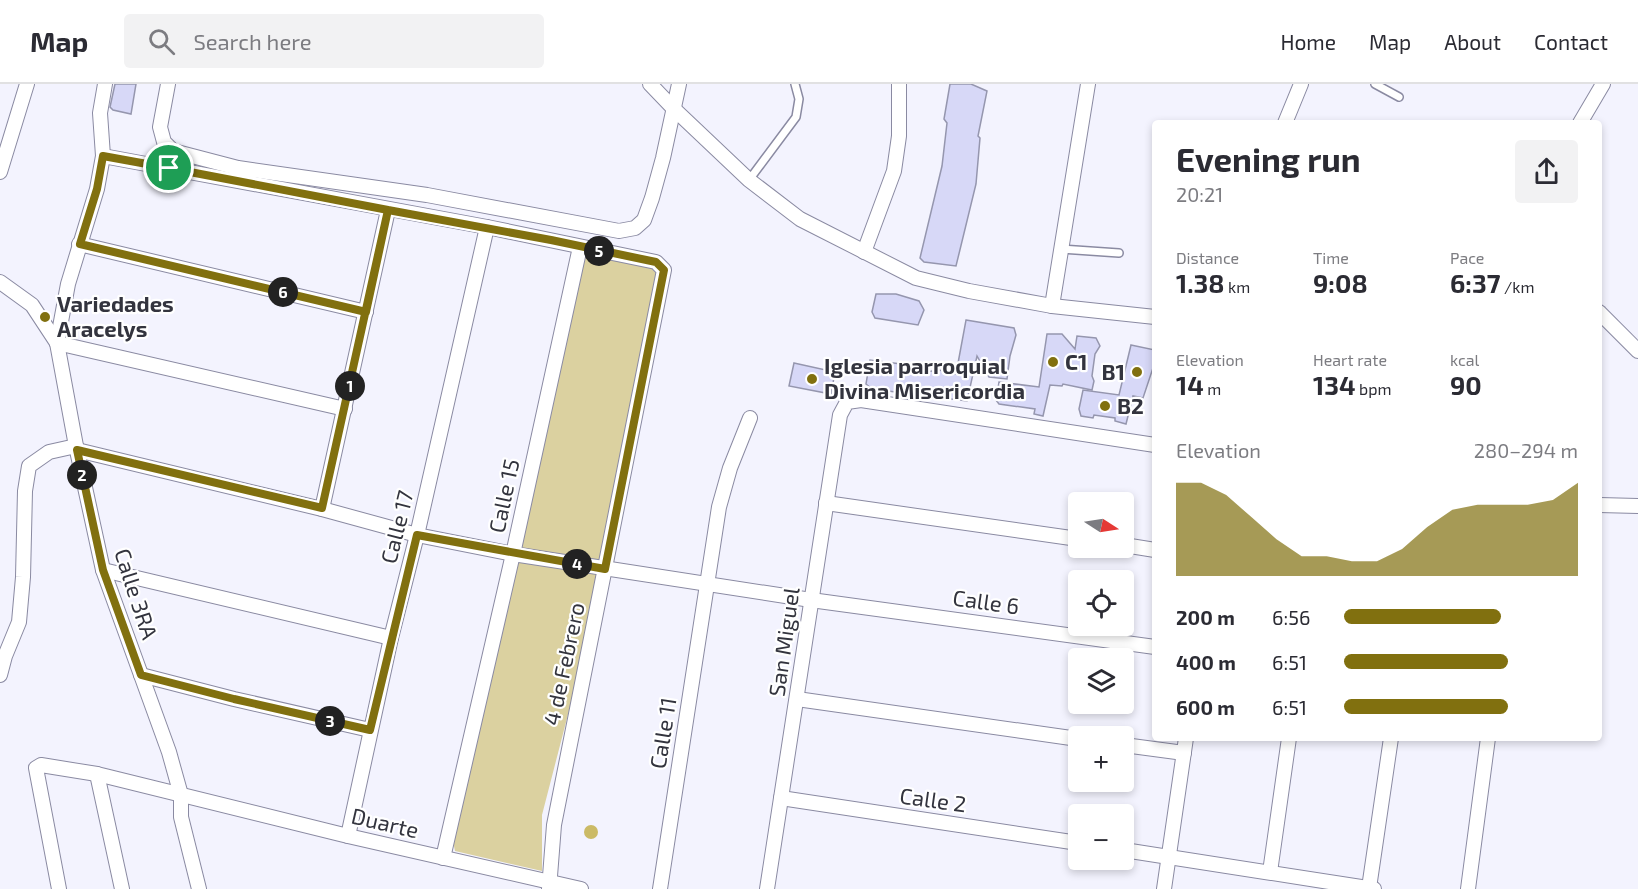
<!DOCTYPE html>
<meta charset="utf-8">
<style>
body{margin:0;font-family:"Exo 2",sans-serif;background:#f2f2f3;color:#2b2b33;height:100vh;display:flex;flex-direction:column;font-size:22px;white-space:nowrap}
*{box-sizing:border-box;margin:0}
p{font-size:20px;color:#7c7c81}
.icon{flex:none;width:33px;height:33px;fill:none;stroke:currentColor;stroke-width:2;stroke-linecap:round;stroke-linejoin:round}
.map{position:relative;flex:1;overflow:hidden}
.details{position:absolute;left:1152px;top:36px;width:450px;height:621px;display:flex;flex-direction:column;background:#fff;border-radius:6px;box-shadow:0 3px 9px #0003}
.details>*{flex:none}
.needle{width:39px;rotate:102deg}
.buttons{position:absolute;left:1068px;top:408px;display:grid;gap:12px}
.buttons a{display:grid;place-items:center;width:66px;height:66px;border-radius:6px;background:#fff;box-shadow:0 3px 9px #0003;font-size:30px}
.pin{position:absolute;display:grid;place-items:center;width:51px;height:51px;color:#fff;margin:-26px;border:3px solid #fff;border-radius:50%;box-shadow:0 2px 6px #0007}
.km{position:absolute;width:30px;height:30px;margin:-15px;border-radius:50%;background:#222;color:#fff;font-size:16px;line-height:30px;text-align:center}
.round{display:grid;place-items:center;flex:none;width:63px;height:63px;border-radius:6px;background:#f2f2f3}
.head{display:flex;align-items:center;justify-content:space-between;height:102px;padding:0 24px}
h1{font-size:33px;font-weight:700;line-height:45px}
.stats{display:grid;grid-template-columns:repeat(3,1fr);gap:9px;height:102px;padding:6px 24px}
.stats div{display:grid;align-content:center}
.stats b{font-size:26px;font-weight:700}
.stats small{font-size:16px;font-weight:400}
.stats p{font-size:16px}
.chart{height:168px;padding:12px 24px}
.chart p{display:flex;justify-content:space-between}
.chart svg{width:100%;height:108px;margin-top:6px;fill:#81700f;opacity:.7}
ul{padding:0 24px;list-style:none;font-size:20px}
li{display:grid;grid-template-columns:96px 72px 1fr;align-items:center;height:45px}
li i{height:15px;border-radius:8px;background:#81700f}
header{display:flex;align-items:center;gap:36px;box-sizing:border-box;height:84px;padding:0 30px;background:#fff;border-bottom:2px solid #e1e1e2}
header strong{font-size:28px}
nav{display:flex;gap:33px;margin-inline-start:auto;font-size:21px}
.search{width:420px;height:54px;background:#f2f2f3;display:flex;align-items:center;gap:15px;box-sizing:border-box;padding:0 21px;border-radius:6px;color:#7c7c81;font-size:22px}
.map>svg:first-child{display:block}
.green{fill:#dbd1a0}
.water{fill:#cbba66}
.building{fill:#d7d8f7;stroke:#9596ae;stroke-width:1.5}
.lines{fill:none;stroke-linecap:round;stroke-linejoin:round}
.lane-casing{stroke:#8a8aa2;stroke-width:10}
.street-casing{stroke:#8a8aa2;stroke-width:16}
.lane{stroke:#fff;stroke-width:7}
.street{stroke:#fff;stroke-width:14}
.route-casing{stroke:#fff;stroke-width:12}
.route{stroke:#81700f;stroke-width:8}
.poi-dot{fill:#81700f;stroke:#fff;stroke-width:2}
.labels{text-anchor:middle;stroke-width:4.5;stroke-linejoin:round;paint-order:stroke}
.poi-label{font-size:22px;font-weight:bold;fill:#33343e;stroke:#fff;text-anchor:start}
.street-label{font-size:22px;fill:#33343e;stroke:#fff}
</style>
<header>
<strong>Map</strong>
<div class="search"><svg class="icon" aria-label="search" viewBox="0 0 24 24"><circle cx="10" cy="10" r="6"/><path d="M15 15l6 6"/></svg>Search here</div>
<nav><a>Home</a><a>Map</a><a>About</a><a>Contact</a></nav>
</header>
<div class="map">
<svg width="1638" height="805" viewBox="0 0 1638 805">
<rect width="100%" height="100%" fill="#f3f3fe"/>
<g class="green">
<path d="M579,167l63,8 20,20 -61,289 -88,-14z"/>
<path d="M510,477l94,14 -62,240v56l-87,-20 -5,-25z"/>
</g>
<circle class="water" cx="591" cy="748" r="7"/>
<g class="building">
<path d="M115,0h21l-5,30 -18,-4 -3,-3z"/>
<path d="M950,0h21l16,7 -9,45 2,2 -4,46 -20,82 -32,-4 -4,-4 22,-92 5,-43 -3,-4z"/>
<path d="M876,210h20l23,7 5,9 -6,15 -43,-7 -3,-6z"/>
<path d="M966,236l48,8 2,7 -6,21 -3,23 -18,-2 -12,-21 -10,45 -95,-12 -6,-5 4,-24 47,6 2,7 20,-3 17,4z"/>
<path d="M1047,250h15l13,15 2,-13 19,2 4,8 -5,8 -3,22 2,5 -2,9 -29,-6 -1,2 -12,-1 -7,31 -9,-2 1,-5 -36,-5 -3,-4 3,-18 40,5z"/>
<path d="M1131,261l24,5v12l-12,36 -10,-2 -7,28 -11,-3v-3l-21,-3 -1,3 -12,-2 -2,-7 4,-19 36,5z"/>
<path d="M794,279l41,9 -4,22 -42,-8z"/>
</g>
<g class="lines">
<g class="lane-casing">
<g id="lane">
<path d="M1375,0l24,13"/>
<path d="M749,96l47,-63 3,-18 -4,-15"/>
<path d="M1061,165l58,4"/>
</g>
</g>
<g class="street-casing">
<g id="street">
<path d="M105,0l-5,29 3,43 -6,33 -29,95 -11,59 19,103 27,124 66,182 12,43v22l18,72"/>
<path d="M168,0l-8,43 4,15 9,9 65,17 189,27 192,36 16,-3 9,-8 8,-22 11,-40 16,-74"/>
<path d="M650,0l23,24 76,72 51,39 116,59 53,13 83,15 103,11"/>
<path d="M1285,39l16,-39"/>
<path d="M1580,39l23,-39"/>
<path d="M103,72l384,71 169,35 8,8 -110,555 -5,64"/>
<path d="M0,88l27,-88"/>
<path d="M79,160l287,68"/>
<path d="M864,168l30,-81 5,-35v-52"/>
<path d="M0,198l32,23 25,38"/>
<path d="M1052,222l36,-222"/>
<path d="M1599,228l39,39"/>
<path d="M57,259l288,66"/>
<path d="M77,366l245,59 95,26 96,19 298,46 344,47"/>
<path d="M826,419l252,36"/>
<path d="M1599,421l39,1"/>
<path d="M322,425l66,-299"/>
<path d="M1124,461l31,5"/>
<path d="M103,486l288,68"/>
<path d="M0,591l5,-19 14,-34 4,-45 2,-86 4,-25 20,-14 27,-6"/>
<path d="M141,591l93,24 136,31"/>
<path d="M797,615l281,40"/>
<path d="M1124,661l60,8"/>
<path d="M97,690l25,115"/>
<path d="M781,714l297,45"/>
<path d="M348,752l43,-198 26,-103 70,-308"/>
<path d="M1124,766l250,39"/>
<path d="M443,774l70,-304 67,-307"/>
<path d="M1270,788l19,-134"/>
<path d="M1369,804l22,-150"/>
<path d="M59,805l-23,-121 5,-3 56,9 251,62 233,53"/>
<path d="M660,805l59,-382 11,-39 20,-50"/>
<path d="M767,805l73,-474 7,-13 14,-2 294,45"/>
<path d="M1164,805l22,-151"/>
<path d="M1468,805l20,-151"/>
</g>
</g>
<use href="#lane" class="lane"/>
<use href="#street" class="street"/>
</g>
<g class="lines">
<g class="route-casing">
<path id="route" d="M169,84l219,42 -66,298 -245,-58 26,120 38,105 93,24 136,31 47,-195 188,34 59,-299 -8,-8 -105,-22 -163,-30 -22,102 -286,-68 17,-55 6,-33 66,12"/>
</g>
<use href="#route" class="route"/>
</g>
<g class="poi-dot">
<circle cx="45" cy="233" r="6"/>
<circle cx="1053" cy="278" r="6"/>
<circle cx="1137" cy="288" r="6"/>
<circle cx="812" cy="295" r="6"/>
<circle cx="1105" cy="322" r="6"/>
</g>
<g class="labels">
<g class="poi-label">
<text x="57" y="228">Variedades<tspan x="57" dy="25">Aracelys</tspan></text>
<text x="1065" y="286">C1</text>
<text x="824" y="290">Iglesia parroquial<tspan x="824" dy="25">Divina Misericordia</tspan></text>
<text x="1125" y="296" text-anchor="end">B1</text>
<text x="1117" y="330">B2</text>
</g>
<g class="street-label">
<text transform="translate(504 412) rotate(-78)" y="8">Calle 15</text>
<text transform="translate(397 443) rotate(-76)" y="8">Calle 17</text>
<text transform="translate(136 510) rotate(72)" y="8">Calle 3RA</text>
<text transform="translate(986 518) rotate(8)" y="8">Calle 6</text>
<text transform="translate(784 558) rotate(-82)" y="8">San Miguel</text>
<text transform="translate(564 580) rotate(-78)" y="8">4 de Febrero</text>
<text transform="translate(663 649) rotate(-81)" y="8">Calle 11</text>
<text transform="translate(933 716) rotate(8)" y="8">Calle 2</text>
<text transform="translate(385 739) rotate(13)" y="8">Duarte</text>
</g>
</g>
</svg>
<div class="buttons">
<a><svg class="needle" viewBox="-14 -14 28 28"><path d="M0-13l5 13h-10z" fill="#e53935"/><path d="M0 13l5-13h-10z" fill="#7c7c81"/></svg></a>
<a><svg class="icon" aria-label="locate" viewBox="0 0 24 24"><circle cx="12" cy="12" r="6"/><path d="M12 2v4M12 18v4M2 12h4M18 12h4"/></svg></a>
<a><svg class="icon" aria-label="layers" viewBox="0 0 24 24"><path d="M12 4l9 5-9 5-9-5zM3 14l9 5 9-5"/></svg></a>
<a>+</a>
<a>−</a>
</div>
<div class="pin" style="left:169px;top:84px;background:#1e9e55"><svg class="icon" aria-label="arrive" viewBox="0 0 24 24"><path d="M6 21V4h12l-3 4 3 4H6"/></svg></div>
<b class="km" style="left:350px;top:302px">1</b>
<b class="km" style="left:82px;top:391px">2</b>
<b class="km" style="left:330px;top:637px">3</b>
<b class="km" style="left:577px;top:480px">4</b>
<b class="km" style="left:599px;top:167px">5</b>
<b class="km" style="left:283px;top:208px">6</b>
<section class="details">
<div class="head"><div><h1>Evening run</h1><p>20:21</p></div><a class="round"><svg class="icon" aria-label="share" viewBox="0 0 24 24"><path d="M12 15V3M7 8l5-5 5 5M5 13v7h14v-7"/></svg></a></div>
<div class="stats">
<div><p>Distance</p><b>1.38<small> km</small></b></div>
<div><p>Time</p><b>9:08</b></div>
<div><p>Pace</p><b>6:37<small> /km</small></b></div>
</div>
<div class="stats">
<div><p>Elevation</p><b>14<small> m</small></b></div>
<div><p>Heart rate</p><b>134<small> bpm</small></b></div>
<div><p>kcal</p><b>90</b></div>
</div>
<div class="chart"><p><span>Elevation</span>280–294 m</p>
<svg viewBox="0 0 160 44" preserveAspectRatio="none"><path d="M0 44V6L10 6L20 11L30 20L40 29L50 36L60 36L70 38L80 38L90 33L100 24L110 17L120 15L130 15L140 15L150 13L160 6V44z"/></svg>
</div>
<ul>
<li><b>200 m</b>6:56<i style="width:67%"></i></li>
<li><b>400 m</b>6:51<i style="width:70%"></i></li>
<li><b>600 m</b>6:51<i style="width:70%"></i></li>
</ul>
</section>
</div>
